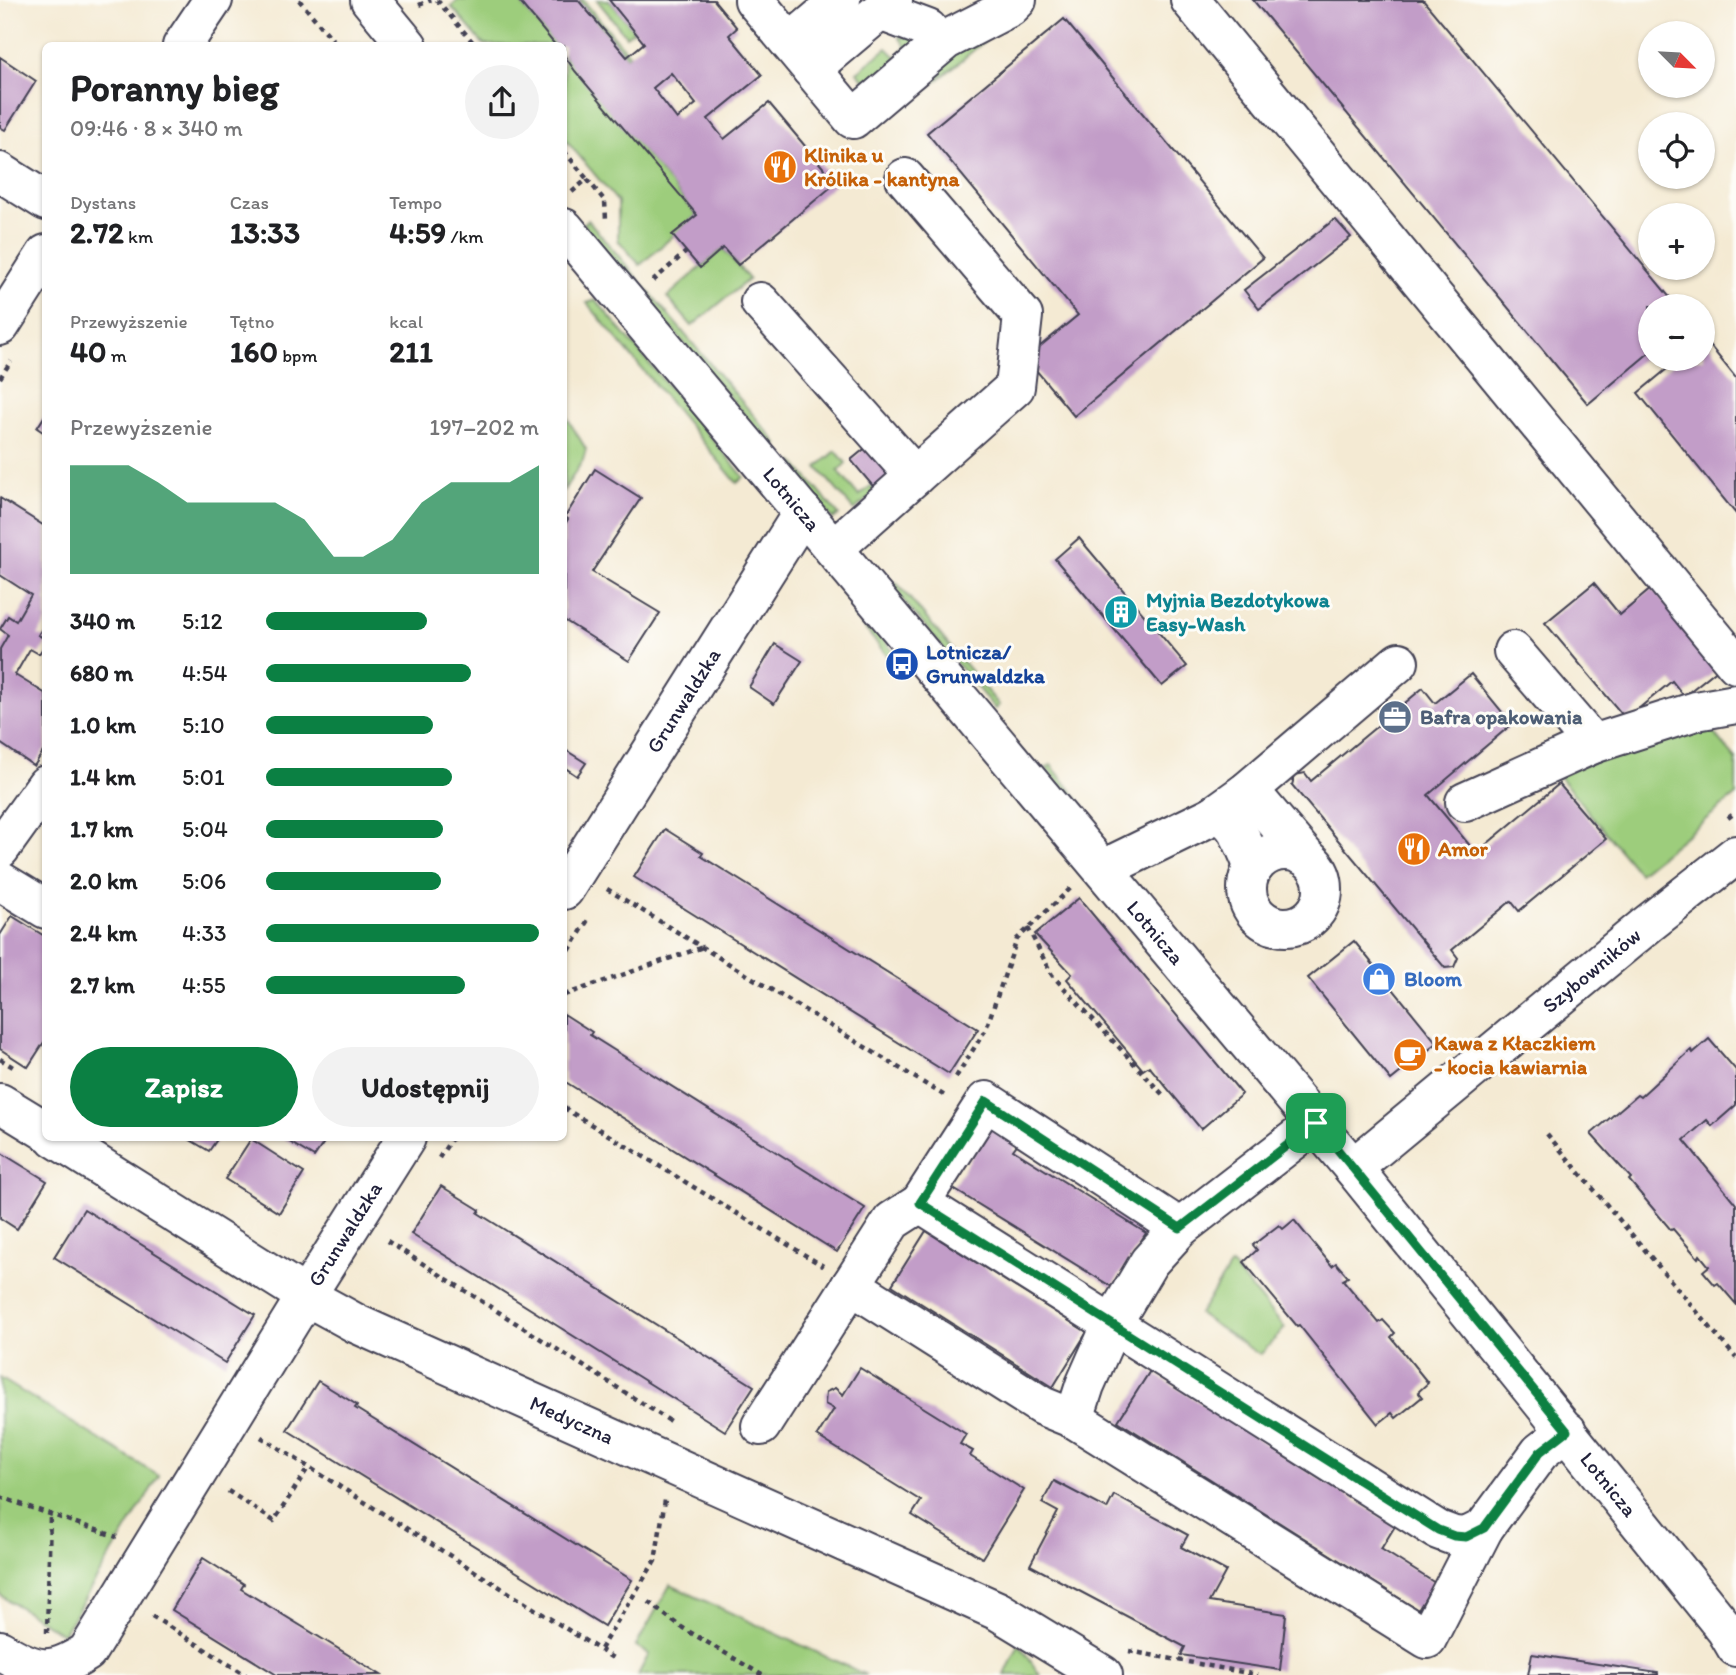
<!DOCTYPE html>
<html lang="pl">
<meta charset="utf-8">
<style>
body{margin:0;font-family:Itim,sans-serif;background:#f2f2f2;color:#202124;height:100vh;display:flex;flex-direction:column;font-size:26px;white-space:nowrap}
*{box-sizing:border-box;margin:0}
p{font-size:23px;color:#757577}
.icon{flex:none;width:38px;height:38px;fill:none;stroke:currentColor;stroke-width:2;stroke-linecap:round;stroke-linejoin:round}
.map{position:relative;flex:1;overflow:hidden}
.details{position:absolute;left:42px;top:42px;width:525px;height:1099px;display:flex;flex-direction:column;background:#fff;border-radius:10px;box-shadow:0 2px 5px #0004}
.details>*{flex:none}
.needle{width:46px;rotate:114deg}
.controls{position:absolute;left:1638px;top:21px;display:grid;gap:14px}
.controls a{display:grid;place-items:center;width:77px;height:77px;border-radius:50%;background:#fff;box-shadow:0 2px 5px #0004;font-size:35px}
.pin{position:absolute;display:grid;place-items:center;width:60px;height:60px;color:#fff;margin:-30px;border-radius:14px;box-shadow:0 4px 10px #0006}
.round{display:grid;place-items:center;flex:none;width:74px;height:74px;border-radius:37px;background:#f2f2f2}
.overview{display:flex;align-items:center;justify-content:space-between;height:119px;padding:0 28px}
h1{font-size:38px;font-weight:700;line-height:52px}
.metrics{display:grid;grid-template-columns:repeat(3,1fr);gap:10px;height:119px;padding:7px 28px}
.metrics div{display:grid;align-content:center}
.metrics b{font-size:30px;font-weight:700}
.metrics small{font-size:19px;font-weight:400}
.metrics p{font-size:19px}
.chart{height:196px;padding:14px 28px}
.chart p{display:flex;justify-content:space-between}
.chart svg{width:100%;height:126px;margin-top:7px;fill:#0b8043;opacity:.7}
.cta{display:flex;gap:14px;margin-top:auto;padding:14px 28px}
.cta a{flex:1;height:80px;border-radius:42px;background:#0b8043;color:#fff;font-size:28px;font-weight:700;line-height:80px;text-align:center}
.cta a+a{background:#f2f2f2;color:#202124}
ul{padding:0 28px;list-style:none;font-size:23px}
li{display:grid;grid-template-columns:112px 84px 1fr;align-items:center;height:52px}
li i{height:18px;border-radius:9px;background:#0b8043}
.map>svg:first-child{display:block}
.green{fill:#9dcd7c;stroke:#60785c;stroke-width:2}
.building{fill:#c29dc8;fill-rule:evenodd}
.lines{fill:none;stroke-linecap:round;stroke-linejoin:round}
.minor-casing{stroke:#424052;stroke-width:42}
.path{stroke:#424052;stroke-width:4.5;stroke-dasharray:5 5;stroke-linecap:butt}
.minor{stroke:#fff;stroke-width:38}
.route-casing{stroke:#fff;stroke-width:14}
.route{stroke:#0b8043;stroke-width:9}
.labels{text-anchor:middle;stroke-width:6;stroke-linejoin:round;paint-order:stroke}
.food-label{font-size:21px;font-weight:bold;fill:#c56008;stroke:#fdfcf7;text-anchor:start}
.street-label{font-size:21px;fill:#22223b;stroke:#fdfcf7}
.culture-label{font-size:21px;font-weight:bold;fill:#0d838f;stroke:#fdfcf7;text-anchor:start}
.transit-label{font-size:21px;font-weight:bold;fill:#164399;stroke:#fdfcf7;text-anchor:start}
.service-label{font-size:21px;font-weight:bold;fill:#4e5e75;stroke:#fdfcf7;text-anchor:start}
.shop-label{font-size:21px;font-weight:bold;fill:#366cbe;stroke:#fdfcf7;text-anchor:start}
</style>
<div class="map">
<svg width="1736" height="1675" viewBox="0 0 1736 1675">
<rect width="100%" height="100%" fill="#fdfcf7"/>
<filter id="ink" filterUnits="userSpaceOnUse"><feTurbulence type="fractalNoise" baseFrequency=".0143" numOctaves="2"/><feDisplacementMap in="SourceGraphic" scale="14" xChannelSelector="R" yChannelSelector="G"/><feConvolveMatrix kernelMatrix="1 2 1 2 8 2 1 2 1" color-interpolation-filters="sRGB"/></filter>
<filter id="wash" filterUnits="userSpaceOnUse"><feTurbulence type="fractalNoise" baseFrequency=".00686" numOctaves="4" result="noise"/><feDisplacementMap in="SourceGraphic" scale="28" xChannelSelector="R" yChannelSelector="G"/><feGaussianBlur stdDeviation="1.57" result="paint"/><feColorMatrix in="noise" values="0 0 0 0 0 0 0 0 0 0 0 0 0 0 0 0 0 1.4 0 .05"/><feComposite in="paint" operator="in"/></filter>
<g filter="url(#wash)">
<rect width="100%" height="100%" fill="#f4ead3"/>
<g class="green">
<path d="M458,0h60l38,45h-72l-33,-39z"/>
<path d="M578,0h5l47,55 -3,2z"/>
<path d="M597,0h12l25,30 -8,6z"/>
<path d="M1029,4l-108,90 -21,7 37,-42z"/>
<path d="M923,36l-55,48 -11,-12 30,-24 9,9 10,-10 -7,-10z"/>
<path d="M564,55l133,160 -57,50 -22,-25v-38l-54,-64z"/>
<path d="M588,220l190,224 -5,4 -190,-224z"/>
<path d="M723,248l26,31 -57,47 -25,-29z"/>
<path d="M596,300l148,177 -7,6 -150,-180z"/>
<path d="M564,413l22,36 -3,11 -19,30z"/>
<path d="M836,451l10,12 -8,8 21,25 13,-11 5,6 -23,19 -37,-43z"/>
<path d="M794,462l45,53 -6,4 -45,-52z"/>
<path d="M896,582l103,123 -4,4 -104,-123z"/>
<path d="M861,613l35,42 -6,4 -35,-42z"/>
<path d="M1707,725l29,34v36l-97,78 -82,-99z"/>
<path d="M1051,765l40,50h-6l-39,-47z"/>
<path d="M1231,1265l54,63 -25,27 -61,-41z"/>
<path d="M0,1378l159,98 -96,158 -63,-39z"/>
<path d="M670,1585l7,3 189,87h-228l11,-21 -13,-8z"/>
<path d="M1019,1644l21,31h-35z"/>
</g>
<g id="blocks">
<g class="building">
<path d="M518,0h60l49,57 17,-14 -35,-43h105l23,28 -8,7 33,40 -54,44 16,20 45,-36 67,80 -98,82 -15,-17 -23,20 -28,-33 25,-20 -122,-144 -11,-16v-9h-8zM671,73l25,31 -19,15 -24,-31z"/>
<path d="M1253,0h170l254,306h-27v46l-62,52z"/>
<path d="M1064,19l199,239 -189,158 -48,-58 52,-43 -151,-182z"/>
<path d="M0,57l36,24 -31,49 -5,-3z"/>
<path d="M1335,219l16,18 -92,72 -15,-19z"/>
<path d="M1703,337l33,41v136l-98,-121 41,-34h24z"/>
<path d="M46,414v20l-9,-6z"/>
<path d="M868,446l26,30 -17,15 -26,-31z"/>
<path d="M595,469l46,29 -49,74 68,41 -31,48 -65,-41v-94l4,-7 -3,-2z"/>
<path d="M0,498l46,29v95l-8,13 8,4v4l-7,11 -9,-5 -15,26 31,19v53l-12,19 -34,-23v-94l8,-14 -8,-6 8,-13 8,5 15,-26 -31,-20z"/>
<path d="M1079,538l108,128 -25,20 -107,-127z"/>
<path d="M1594,583l26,32 32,-27 67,80 -35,28 -12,-15 -46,38 -81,-96z"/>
<path d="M775,644l27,17 -28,43 -25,-17z"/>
<path d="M1471,674l41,50 -84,71 48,58 83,-69 47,55 -87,72 -8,-10 -59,49 6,8 -4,9 -9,1 -153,-183 3,-10 10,-2 6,8 112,-93 12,15z"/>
<path d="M564,749l22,14 -9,13 -13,-9z"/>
<path d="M665,829l38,24 -2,3 277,173 -29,45 -315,-197z"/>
<path d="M1079,898l163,196 -41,35 -52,-63 -6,4 -76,-91 5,-5 -37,-40z"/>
<path d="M12,916l34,21v102l-18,28 -28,-18v-114z"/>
<path d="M1354,941l83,102 -46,37 -83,-102z"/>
<path d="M564,1014l28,18 -2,3 275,173 -28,44 -273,-171z"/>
<path d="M1709,1039l27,31v35l-24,21 -5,-6 -23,20 52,64v100l-18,-21 -3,2 -12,-14 6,-5 -9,-11 -2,3 -25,-29 -2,1 -42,-50 2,-2 -40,-44 46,-39 3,2 51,-47 2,3z"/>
<path d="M991,1127l27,16 -5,7 133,83 -34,54 -160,-99z"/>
<path d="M187,1138h31l-9,13z"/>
<path d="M283,1138h44l-13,19z"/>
<path d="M251,1139l53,34 -25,40 -54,-34z"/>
<path d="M0,1152l47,29 -30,48 -17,-11z"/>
<path d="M441,1186l39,24 -2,3 276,173 -29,45 -314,-197z"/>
<path d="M84,1209l171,106 -30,48 -171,-106z"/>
<path d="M1294,1220l38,46 4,-3 12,14 -5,3 36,43 4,-3 12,13 -4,4 37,46 -10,9 4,5 -26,21 -4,-5 -14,11 -79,-99 -2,1 -53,-64 13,-12 -4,-5 26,-20 4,4z"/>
<path d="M926,1231l161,101 -34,55 -161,-102z"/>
<path d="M860,1368l106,66 -6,10 13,7 -3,5 54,34 -42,68 -70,-43 9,-14 -104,-65 17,-27 -9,-5 1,-12 9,-4 8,7z"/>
<path d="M1150,1371l245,155 -14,23 54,34 -17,27 -300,-189z"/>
<path d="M318,1381l39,24 -2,3 277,172 -28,46 -317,-196z"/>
<path d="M1054,1481l53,28 7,-14 74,40 -7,12 45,24 -17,31 77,12 -6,56 -99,-15 4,-8 -155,-82 28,-53 -16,-9z"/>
<path d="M203,1558l41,26 -3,5 140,86h-104l-105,-65z"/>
<path d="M1532,1654l126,19v2h-130z"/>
</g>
</g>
</g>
<g filter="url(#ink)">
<use href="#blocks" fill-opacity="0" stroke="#424052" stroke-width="2"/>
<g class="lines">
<g class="minor-casing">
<g id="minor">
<path d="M370,0l38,46"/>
<path d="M754,0l99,119 93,-79 64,-33 7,-7"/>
<path d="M1190,0l546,664"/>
<path d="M880,11l48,18"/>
<path d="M790,43l51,-43"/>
<path d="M182,46l31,-46"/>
<path d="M811,69l82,-69"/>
<path d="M0,172l46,29"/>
<path id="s1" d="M564,228l789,940 373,462 10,17"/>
<path d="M760,302l155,174"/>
<path d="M0,326l46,-72"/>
<path d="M834,548l181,-161 8,-71 -118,-138"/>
<path d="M1513,651l80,93 103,-33 40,-7"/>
<path d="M1246,792l14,11 46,54"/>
<path d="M1465,802l128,-58"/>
<path d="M1214,815l32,-23 153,-130"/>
<path d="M0,849l46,-64"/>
<circle cx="1285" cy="889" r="38"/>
<path d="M1103,869l111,-54c23,0 31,35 40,52"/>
<path d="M0,881l46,28"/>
<path id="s2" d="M564,890l239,-378"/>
<path d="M0,1103l46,28"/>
<path id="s3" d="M55,1138l251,158 51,28 641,287 105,64"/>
<path id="s4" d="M1353,1168l295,-244 88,-69"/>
<path d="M1180,1228l-194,-127 -66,102 518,327 16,6 12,1 18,-9 56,-76 27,-21"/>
<path d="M851,1285l191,121 32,13 353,220 57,-111"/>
<path d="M1074,1419l11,-34 27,-61 37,-62 31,-34 136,-105"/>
<path d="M761,1426l131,-205 28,-18"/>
<path id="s5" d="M0,1650c37,23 51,25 87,2l219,-356 100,-158"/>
</g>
</g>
<g class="path">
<path d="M299,0l39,46"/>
<path d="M437,0l39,46"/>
<path d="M419,5l12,-5"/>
<path d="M564,151l23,28"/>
<path d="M572,192l15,-13 18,22 1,19"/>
<path d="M653,281l33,-29"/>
<path d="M0,378l11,-17"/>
<path d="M1728,818l8,-6"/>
<path d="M607,889l338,207 -2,3"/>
<path d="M1028,928l24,47 113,122"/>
<path d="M564,959l24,-39"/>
<path d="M564,995l139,-48"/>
<path d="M0,1059l13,8"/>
<path d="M956,1077l30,-48 31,-90 54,-51"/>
<path d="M564,1108l259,158"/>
<path d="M1547,1134l189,224"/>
<path d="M439,1158l13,-20"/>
<path d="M387,1241l286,182"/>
<path d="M261,1437l355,223"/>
<path d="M228,1491l46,30 34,-53"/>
<path d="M0,1497l117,40"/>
<path d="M649,1602l29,23 84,50"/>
<path d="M152,1616l94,59"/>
<path d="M47,1633l3,-118"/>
<path d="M600,1649l55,-88 10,-61"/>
<path d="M1129,1651l129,24"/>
</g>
<use href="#minor" class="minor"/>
</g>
</g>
<g class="lines" filter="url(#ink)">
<g class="route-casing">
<path id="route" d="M986,1101l194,127 136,-105 251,308 -27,21 -56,76 -18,9 -12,-1 -16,-6 -518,-327z"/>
</g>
<use href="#route" class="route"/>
</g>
<defs>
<g id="restaurant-disc" transform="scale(1.75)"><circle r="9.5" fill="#e8710a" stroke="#fdfcf7"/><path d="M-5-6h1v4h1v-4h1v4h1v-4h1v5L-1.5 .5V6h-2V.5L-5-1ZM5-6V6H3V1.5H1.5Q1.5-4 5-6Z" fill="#fff"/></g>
<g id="building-disc" transform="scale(1.75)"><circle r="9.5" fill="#0f9aa8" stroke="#fdfcf7"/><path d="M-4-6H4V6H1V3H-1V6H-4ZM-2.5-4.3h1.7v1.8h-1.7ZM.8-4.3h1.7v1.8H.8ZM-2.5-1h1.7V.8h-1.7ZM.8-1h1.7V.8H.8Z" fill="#fff"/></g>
<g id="bus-disc" transform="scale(1.75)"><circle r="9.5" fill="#1a4fb4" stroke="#fdfcf7"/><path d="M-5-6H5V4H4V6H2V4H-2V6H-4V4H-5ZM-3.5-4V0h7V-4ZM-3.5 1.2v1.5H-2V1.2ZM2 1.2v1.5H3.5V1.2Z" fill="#fff"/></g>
<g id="office-disc" transform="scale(1.75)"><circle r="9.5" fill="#5c6f8a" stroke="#fdfcf7"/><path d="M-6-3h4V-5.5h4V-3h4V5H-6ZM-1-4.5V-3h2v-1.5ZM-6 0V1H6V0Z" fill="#fff"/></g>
<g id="shop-disc" transform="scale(1.75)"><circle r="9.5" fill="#3f7fe0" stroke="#fdfcf7"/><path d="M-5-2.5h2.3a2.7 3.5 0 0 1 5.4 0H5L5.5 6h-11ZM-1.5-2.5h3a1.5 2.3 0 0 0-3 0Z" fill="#fff"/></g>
<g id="cafe-disc" transform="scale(1.75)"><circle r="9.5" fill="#e8710a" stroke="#fdfcf7"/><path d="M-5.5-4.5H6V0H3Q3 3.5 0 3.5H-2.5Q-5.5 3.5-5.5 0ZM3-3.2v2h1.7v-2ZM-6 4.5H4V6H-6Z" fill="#fff"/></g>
</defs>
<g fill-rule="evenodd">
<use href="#restaurant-disc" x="780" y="167"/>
<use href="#building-disc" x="1121" y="612"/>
<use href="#bus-disc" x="902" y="664"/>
<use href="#office-disc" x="1395" y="717"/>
<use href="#restaurant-disc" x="1414" y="849"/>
<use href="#shop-disc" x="1379" y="979"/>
<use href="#cafe-disc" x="1410" y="1055"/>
</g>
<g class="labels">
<g class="food-label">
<text x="804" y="162">Klinika u<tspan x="804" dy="24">Królika - kantyna</tspan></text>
<text x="1438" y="856">Amor</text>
<text x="1434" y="1050">Kawa z Kłaczkiem<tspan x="1434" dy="24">- kocia kawiarnia</tspan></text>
</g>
<g class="street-label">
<text dy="7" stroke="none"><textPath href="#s1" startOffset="354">Lotnicza</textPath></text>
<text dy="7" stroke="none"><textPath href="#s2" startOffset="224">Grunwaldzka</textPath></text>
<text dy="7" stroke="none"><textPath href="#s1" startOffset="920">Lotnicza</textPath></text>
<text dy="7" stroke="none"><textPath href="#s4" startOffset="310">Szybowników</textPath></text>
<text dy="7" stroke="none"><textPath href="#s5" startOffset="586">Grunwaldzka</textPath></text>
<text dy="7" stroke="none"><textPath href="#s3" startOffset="590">Medyczna</textPath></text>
<text dy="7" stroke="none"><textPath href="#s1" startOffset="1634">Lotnicza</textPath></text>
</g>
<g class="culture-label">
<text x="1146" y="607">Myjnia Bezdotykowa<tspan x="1146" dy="24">Easy-Wash</tspan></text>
</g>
<g class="transit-label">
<text x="926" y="659">Lotnicza/<tspan x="926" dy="24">Grunwaldzka</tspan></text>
</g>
<g class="service-label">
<text x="1420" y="724">Bafra opakowania</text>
</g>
<g class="shop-label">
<text x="1404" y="986">Bloom</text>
</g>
</g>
</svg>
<div class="controls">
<a><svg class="needle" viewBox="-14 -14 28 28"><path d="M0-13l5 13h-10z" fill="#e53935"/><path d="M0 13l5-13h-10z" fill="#757577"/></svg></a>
<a><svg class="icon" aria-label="locate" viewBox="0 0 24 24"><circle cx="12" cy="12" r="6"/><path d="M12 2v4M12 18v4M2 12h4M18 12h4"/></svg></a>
<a>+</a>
<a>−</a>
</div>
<div class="pin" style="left:1316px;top:1123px;background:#1e9e55"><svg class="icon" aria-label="arrive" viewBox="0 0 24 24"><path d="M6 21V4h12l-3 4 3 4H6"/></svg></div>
<section class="details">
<div class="overview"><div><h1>Poranny bieg</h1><p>09:46 · 8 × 340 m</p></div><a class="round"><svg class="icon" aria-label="share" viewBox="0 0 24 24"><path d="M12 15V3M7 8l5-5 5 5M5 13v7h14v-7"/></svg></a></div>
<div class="metrics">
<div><p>Dystans</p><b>2.72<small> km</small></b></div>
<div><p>Czas</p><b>13:33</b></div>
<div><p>Tempo</p><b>4:59<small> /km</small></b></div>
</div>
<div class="metrics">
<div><p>Przewyższenie</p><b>40<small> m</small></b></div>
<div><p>Tętno</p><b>160<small> bpm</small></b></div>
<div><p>kcal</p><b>211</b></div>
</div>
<div class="chart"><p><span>Przewyższenie</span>197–202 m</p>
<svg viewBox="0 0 160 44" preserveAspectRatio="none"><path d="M0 44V6L10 6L20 6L30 12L40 19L50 19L60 19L70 19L80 25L90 38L100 38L110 32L120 19L130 12L140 12L150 12L160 6V44z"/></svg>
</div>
<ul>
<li><b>340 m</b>5:12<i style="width:59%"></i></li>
<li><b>680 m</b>4:54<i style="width:75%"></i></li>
<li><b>1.0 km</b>5:10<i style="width:61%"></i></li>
<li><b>1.4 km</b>5:01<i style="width:68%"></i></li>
<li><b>1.7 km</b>5:04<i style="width:65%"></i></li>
<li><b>2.0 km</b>5:06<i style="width:64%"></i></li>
<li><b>2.4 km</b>4:33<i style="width:100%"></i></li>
<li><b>2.7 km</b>4:55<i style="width:73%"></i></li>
</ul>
<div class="cta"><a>Zapisz</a><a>Udostępnij</a></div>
</section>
</div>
